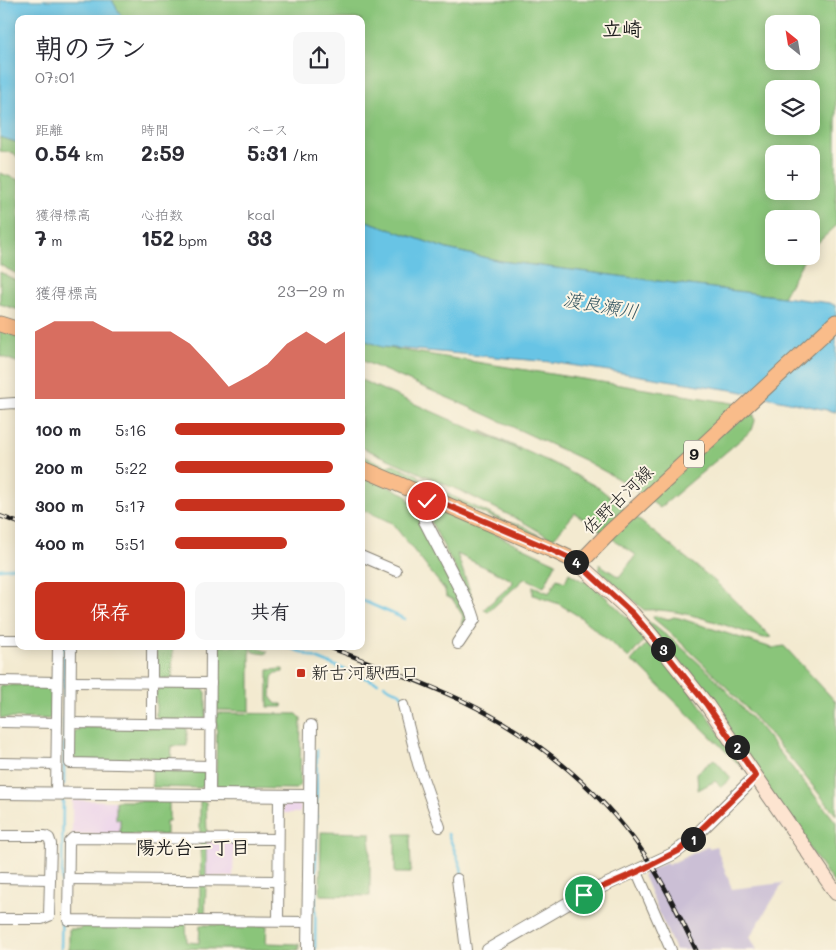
<!DOCTYPE html>
<html lang="ja">
<meta charset="utf-8">
<style>
body{margin:0;font-family:Mali,"Klee One",sans-serif;background:#f7f7f7;color:#2b2b33;height:100vh;display:flex;flex-direction:column;font-size:19px;white-space:nowrap}
*{box-sizing:border-box;margin:0}
p{font-size:16px;color:#7c7c81}
.icon{flex:none;width:28px;height:28px;fill:none;stroke:currentColor;stroke-width:2;stroke-linecap:round;stroke-linejoin:round}
.map{position:relative;flex:1;overflow:hidden}
.panel{position:absolute;left:15px;top:15px;width:350px;height:635px;display:flex;flex-direction:column;background:#fff;border-radius:10px;box-shadow:0 2px 12px #0003}
.panel>*{flex:none}
.needle{width:32px;rotate:330deg}
.tools{position:absolute;left:765px;top:15px;display:grid;gap:10px}
.tools a{display:grid;place-items:center;width:55px;height:55px;border-radius:10px;background:#fff;box-shadow:0 2px 12px #0003;font-size:25px}
.pin{position:absolute;display:grid;place-items:center;width:42px;height:42px;color:#fff;margin:-21px;border:2px solid #fff;border-radius:50%;box-shadow:0 1px 5px #0007}
.km{position:absolute;width:25px;height:25px;margin:-12px;border-radius:50%;background:#222;color:#fff;font-size:14px;line-height:25px;text-align:center}
.round{display:grid;place-items:center;flex:none;width:52px;height:52px;border-radius:10px;background:#f7f7f7}
.head{display:flex;align-items:center;justify-content:space-between;height:85px;padding:0 20px}
h1{font-size:28px;font-weight:800;line-height:38px}
.stats{display:grid;grid-template-columns:repeat(3,1fr);gap:8px;height:85px;padding:5px 20px}
.stats div{display:grid;align-content:center}
.stats b{font-size:21px;font-weight:800}
.stats small{font-size:14px;font-weight:400}
.stats p{font-size:14px}
.chart{height:140px;padding:10px 20px}
.chart p{display:flex;justify-content:space-between}
.chart svg{width:100%;height:90px;margin-top:5px;fill:#c8321e;opacity:.7}
.primary-button{display:flex;gap:10px;margin-top:auto;padding:10px 20px}
.primary-button a{flex:1;height:58px;border-radius:10px;background:#c8321e;color:#fff;font-size:20px;font-weight:800;line-height:58px;text-align:center}
.primary-button a+a{background:#f7f7f7;color:#2b2b33}
ul{padding:0 20px;list-style:none;font-size:16px}
li{display:grid;grid-template-columns:80px 60px 1fr;align-items:center;height:38px}
li i{height:12px;border-radius:6px;background:#c8321e}
.map>svg:first-child{display:block}
.built{fill:#ebd1eb}
.industrial{fill:#cbbfd5}
.green{fill:#8ac57a;stroke:#53704b;fill-rule:evenodd}
.water{fill:#67c4e5;stroke:#427080}
.lines{fill:none;stroke-linecap:round;stroke-linejoin:round}
.stream{stroke:#67c4e5;stroke-width:2.5}
.minor-casing{stroke:#888376;stroke-width:12}
.tertiary-casing{stroke:#888376;stroke-width:14}
.secondary-casing{stroke:#888376;stroke-width:16}
.primary-casing{stroke:#888376;stroke-width:17}
.minor{stroke:#fff;stroke-width:10}
.tertiary{stroke:#fff;stroke-width:12}
.secondary{stroke:#fde4d0;stroke-width:14}
.primary{stroke:#f9bc8a;stroke-width:15}
.rail-casing{stroke:#1c1c1c;stroke-width:4.5}
.rail{stroke:#fcf5e5;stroke-width:2.5;stroke-dasharray:8;stroke-linecap:butt}
.route-casing{stroke:#fff;stroke-width:10}
.route{stroke:#c8321e;stroke-width:6}
.poi-dot{fill:#c8321e;stroke:#fcf5e5;stroke-width:2}
.labels{text-anchor:middle;stroke-width:4;stroke-linejoin:round;paint-order:stroke}
.shield{fill:#fcf5e5;stroke:#5f5d58;stroke-width:1}
.shield-label{font-size:16px;font-weight:bold;fill:#1c1c1c}
.street-label{font-size:18px;fill:#1c1c1c;stroke:#fcf5e5}
.poi-label{font-size:18px;fill:#1c1c1c;stroke:#fcf5e5;text-anchor:start}
.water-label{font-size:19px;font-style:italic;fill:#365762;stroke:#fcf5e5}
.neighbourhood-label{font-size:19px;font-weight:bold;fill:#1c1c1c;stroke:#fcf5e5}
.quarter-label{font-size:20px;font-weight:bold;fill:#1c1c1c;stroke:#fcf5e5}
</style>
<div class="map">
<svg width="836" height="950" viewBox="0 0 836 950">
<rect width="100%" height="100%" fill="#fcf5e5"/>
<filter id="ink" filterUnits="userSpaceOnUse"><feTurbulence type="fractalNoise" baseFrequency=".02" numOctaves="2"/><feDisplacementMap in="SourceGraphic" scale="10" xChannelSelector="R" yChannelSelector="G"/><feConvolveMatrix kernelMatrix="1 2 1 2 8 2 1 2 1" color-interpolation-filters="sRGB"/></filter>
<filter id="wash" filterUnits="userSpaceOnUse"><feTurbulence type="fractalNoise" baseFrequency=".0096" numOctaves="4" result="noise"/><feDisplacementMap in="SourceGraphic" scale="20" xChannelSelector="R" yChannelSelector="G"/><feGaussianBlur stdDeviation="1.12" result="paint"/><feColorMatrix in="noise" values="0 0 0 0 0 0 0 0 0 0 0 0 0 0 0 0 0 1.4 0 .05"/><feComposite in="paint" operator="in"/></filter>
<g filter="url(#wash)">
<rect width="100%" height="100%" fill="#f3ead0"/>
<g class="built">
<path d="M72,800l44,1v18h4v15h-48z"/>
<path d="M287,803h10l4,4 -1,6h-17v-7z"/>
<path d="M206,842l28,1 -1,34 -27,-1z"/>
</g>
<path class="industrial" d="M716,846l16,43 51,-6 -33,54 7,13h-82l-32,-75 3,-3 20,-9 2,2 39,-18 3,1z"/>
<g class="green">
<path d="M112,0h724v226l-25,23v-30h-37v37h32l-23,41 -282,-36 -54,-12 -86,-30v-200h-238zM774,24h37v37h-37zM774,89h37v37h-37zM774,154h37v37h-37z"/>
<path d="M0,137l19,6v16l-5,-6 -14,-2z"/>
<path d="M0,173l19,7v95l-19,-10z"/>
<path d="M0,272l19,10v28l-19,-6z"/>
<path d="M0,329l19,6v28l-19,-7z"/>
<path d="M361,339l21,8 351,56 21,12 1,6 -3,9 -92,78 -31,-23 -45,-25 -99,-46 -124,-54z"/>
<path d="M361,380l160,71 -40,-20 76,34 42,23 117,94 55,55 -7,1c-39,-12 -79,-30 -120,-28l-44,-39 -1,-7 20,13 17,-22 -61,-42 -21,25 -7,-2 -24,-14 -58,-29 -104,-46z"/>
<path d="M361,455l26,11 6,-2 25,11 4,7 86,40 16,4 19,12 -182,-75z"/>
<path d="M361,475l44,19 7,11 55,107c1,6 -1,11 -6,14l2,-10 -10,-16 -7,-4 -1,-6 -53,-67 -31,-14z"/>
<path d="M442,510l15,6 99,47 -12,24 -19,-9 -37,34 -4,-3 29,-26 -1,-3 -55,-26 15,43 -1,2 -40,-77 3,-8z"/>
<path d="M569,573l15,9 2,-2 21,18 40,39 -18,21 -49,-41 -21,-13 -26,-9v-9l16,7 8,-14 8,3z"/>
<path d="M654,616l15,3 5,-2 5,1 93,30 12,-2 52,56v113c-56,-71 -114,-139 -183,-197z"/>
<path d="M644,618l37,29 32,29 44,48 79,98v64z"/>
<path d="M650,640l32,39 63,91 -105,-103 -9,-6z"/>
<path d="M159,646h14l-1,33h-11l-5,-5v-25z"/>
<path d="M217,646h36l15,6 -3,2 -12,-2 -1,-5h-2v64l-33,-1z"/>
<path d="M283,669v3l-7,1 -4,4 -1,21 5,6h6l1,3h-15v-37z"/>
<path d="M0,685h49l4,5v25l-4,4 -49,-1z"/>
<path d="M162,687h39l5,5v25l-5,4h-41l-4,-5v-24z"/>
<path d="M217,713l80,1 4,4 -1,67 -4,4 -76,-1 -4,-4z"/>
<path d="M80,727l107,1v18h-15l-1,16 -93,-1 -5,-5 1,-23z"/>
<path d="M714,759l17,19 -10,9 -6,-6 -17,9 -1,-17z"/>
<path d="M152,769l48,1 5,3v11l-4,4 -49,-1z"/>
<path d="M116,801h53v20h-3v14l-46,-1v-15h-4z"/>
<path d="M200,801l6,1 1,33h-7z"/>
<path d="M321,832l49,1v63l-50,-1z"/>
<path d="M395,834h15l1,39h-16z"/>
<path d="M200,842h6v34h-5z"/>
<path d="M200,884h6l-1,33h-5z"/>
<path d="M82,924h104l1,18 12,1 1,-18h67l-1,18 33,1v6l-154,-2v2h-76v-21h12z"/>
</g>
<g class="water">
<path d="M0,0h112l11,19h-104v124l-19,-6z"/>
<path d="M361,219l86,30 54,12 329,42 6,3v106l-98,-21 -187,-29 -169,-15 -21,-8z"/>
</g>
<g class="lines">
<g class="stream">
<path d="M0,569l19,-2"/>
<path d="M361,600l44,19"/>
<path d="M286,646l92,37"/>
<path d="M384,685l16,8 7,10"/>
<path d="M64,784v-138"/>
<path d="M448,834l13,33 11,83"/>
<path d="M61,950l2,-149"/>
<path d="M315,950l2,-200"/>
</g>
</g>
</g>
<g filter="url(#ink)">
<g class="lines">
<g class="minor-casing">
<g id="minor">
<path d="M0,404l15,-1 4,2"/>
<path d="M361,556l35,15"/>
<path d="M0,640h19"/>
<path d="M71,646l-1,117 140,3"/>
<path d="M0,681l57,1"/>
<path d="M71,682l140,1"/>
<path d="M403,705l15,59 22,63"/>
<path d="M0,722l57,1"/>
<path d="M71,723l140,2"/>
<path d="M152,724v-78"/>
<path d="M0,763l56,1"/>
<path d="M56,793l2,-147"/>
<path d="M210,795l1,-149"/>
<path d="M0,836h45l4,2 2,6 -2,72 -7,3h-42"/>
<path d="M278,839l-205,-1 -4,4 -1,78 241,2"/>
<path d="M637,872l34,78"/>
<path d="M0,878l49,1"/>
<path d="M69,879l209,2"/>
<path d="M457,879l9,71"/>
<path d="M278,921l1,-125"/>
</g>
</g>
<g class="tertiary-casing">
<g id="tertiary">
<path d="M428,497l-4,17 1,7 46,89 3,9 -16,24"/>
<path d="M0,793l310,3"/>
<path d="M308,950l3,-224"/>
<path d="M488,950l89,-52 96,-44 16,-12 67,-66"/>
</g>
</g>
<g class="secondary-casing">
<path id="secondary" d="M579,564l54,50 19,22 55,69 129,188"/>
</g>
<g class="primary-casing">
<g id="primary">
<path d="M0,324l19,6"/>
<path d="M361,468l191,82 17,8 10,6 30,-31 227,-211"/>
</g>
</g>
<use href="#minor" class="minor"/>
<use href="#tertiary" class="tertiary"/>
<use href="#secondary" class="secondary"/>
<use href="#primary" class="primary"/>
<g class="rail-casing">
<g id="rail">
<path d="M0,516l19,7"/>
<path d="M326,646c46,18 93,34 137,55 75,36 145,94 189,165 17,27 30,55 44,84"/>
</g>
</g>
<use href="#rail" class="rail"/>
</g>
</g>
<g class="lines" filter="url(#ink)">
<g class="route-casing">
<path id="route" d="M427,501l1,-4 124,53 17,8 10,6 54,50 19,22 55,69 49,71 -76,74 -43,22 -53,23"/>
</g>
<use href="#route" class="route"/>
</g>
<rect class="poi-dot" x="296" y="668" width="10" height="10" rx="2.5"/>
<g class="labels">
<rect class="shield" x="684" y="440.5" width="20" height="27" rx="4"/>
<g class="shield-label">
<text x="694" y="460">9</text>
</g>
<g class="street-label">
<text transform="translate(618 500) rotate(-44)" y="6">佐野古河線</text>
</g>
<g class="poi-label">
<text x="311" y="679">新古河駅西口</text>
</g>
<g class="water-label">
<text transform="translate(601 305) rotate(10)" y="7">渡良瀬川</text>
</g>
<g class="neighbourhood-label">
<text x="193" y="854">陽光台一丁目</text>
</g>
<g class="quarter-label">
<text x="622" y="36">立崎</text>
</g>
</g>
</svg>
<div class="tools">
<a><svg class="needle" viewBox="-14 -14 28 28"><path d="M0-13l5 13h-10z" fill="#e53935"/><path d="M0 13l5-13h-10z" fill="#7c7c81"/></svg></a>
<a><svg class="icon" aria-label="layers" viewBox="0 0 24 24"><path d="M12 4l9 5-9 5-9-5zM3 14l9 5 9-5"/></svg></a>
<a>+</a>
<a>−</a>
</div>
<div class="pin" style="left:584px;top:895px;background:#1e9e55"><svg class="icon" aria-label="arrive" viewBox="0 0 24 24"><path d="M6 21V4h12l-3 4 3 4H6"/></svg></div>
<div class="pin" style="left:427px;top:501px;background:#d93025"><svg class="icon" aria-label="check" viewBox="0 0 24 24"><path d="M5 12l5 5 9-10"/></svg></div>
<b class="km" style="left:693px;top:839px">1</b>
<b class="km" style="left:737px;top:747px">2</b>
<b class="km" style="left:663px;top:649px">3</b>
<b class="km" style="left:576px;top:562px">4</b>
<section class="panel">
<div class="head"><div><h1>朝のラン</h1><p>07:01</p></div><a class="round"><svg class="icon" aria-label="share" viewBox="0 0 24 24"><path d="M12 15V3M7 8l5-5 5 5M5 13v7h14v-7"/></svg></a></div>
<div class="stats">
<div><p>距離</p><b>0.54<small> km</small></b></div>
<div><p>時間</p><b>2:59</b></div>
<div><p>ペース</p><b>5:31<small> /km</small></b></div>
</div>
<div class="stats">
<div><p>獲得標高</p><b>7<small> m</small></b></div>
<div><p>心拍数</p><b>152<small> bpm</small></b></div>
<div><p>kcal</p><b>33</b></div>
</div>
<div class="chart"><p><span>獲得標高</span>23–29 m</p>
<svg viewBox="0 0 160 44" preserveAspectRatio="none"><path d="M0 44V11L10 6L20 6L30 6L40 11L50 11L60 11L70 11L80 17L90 27L100 38L110 33L120 27L130 17L140 11L150 17L160 11V44z"/></svg>
</div>
<ul>
<li><b>100 m</b>5:16<i style="width:100%"></i></li>
<li><b>200 m</b>5:22<i style="width:93%"></i></li>
<li><b>300 m</b>5:17<i style="width:100%"></i></li>
<li><b>400 m</b>5:51<i style="width:66%"></i></li>
</ul>
<div class="primary-button"><a>保存</a><a>共有</a></div>
</section>
</div>
